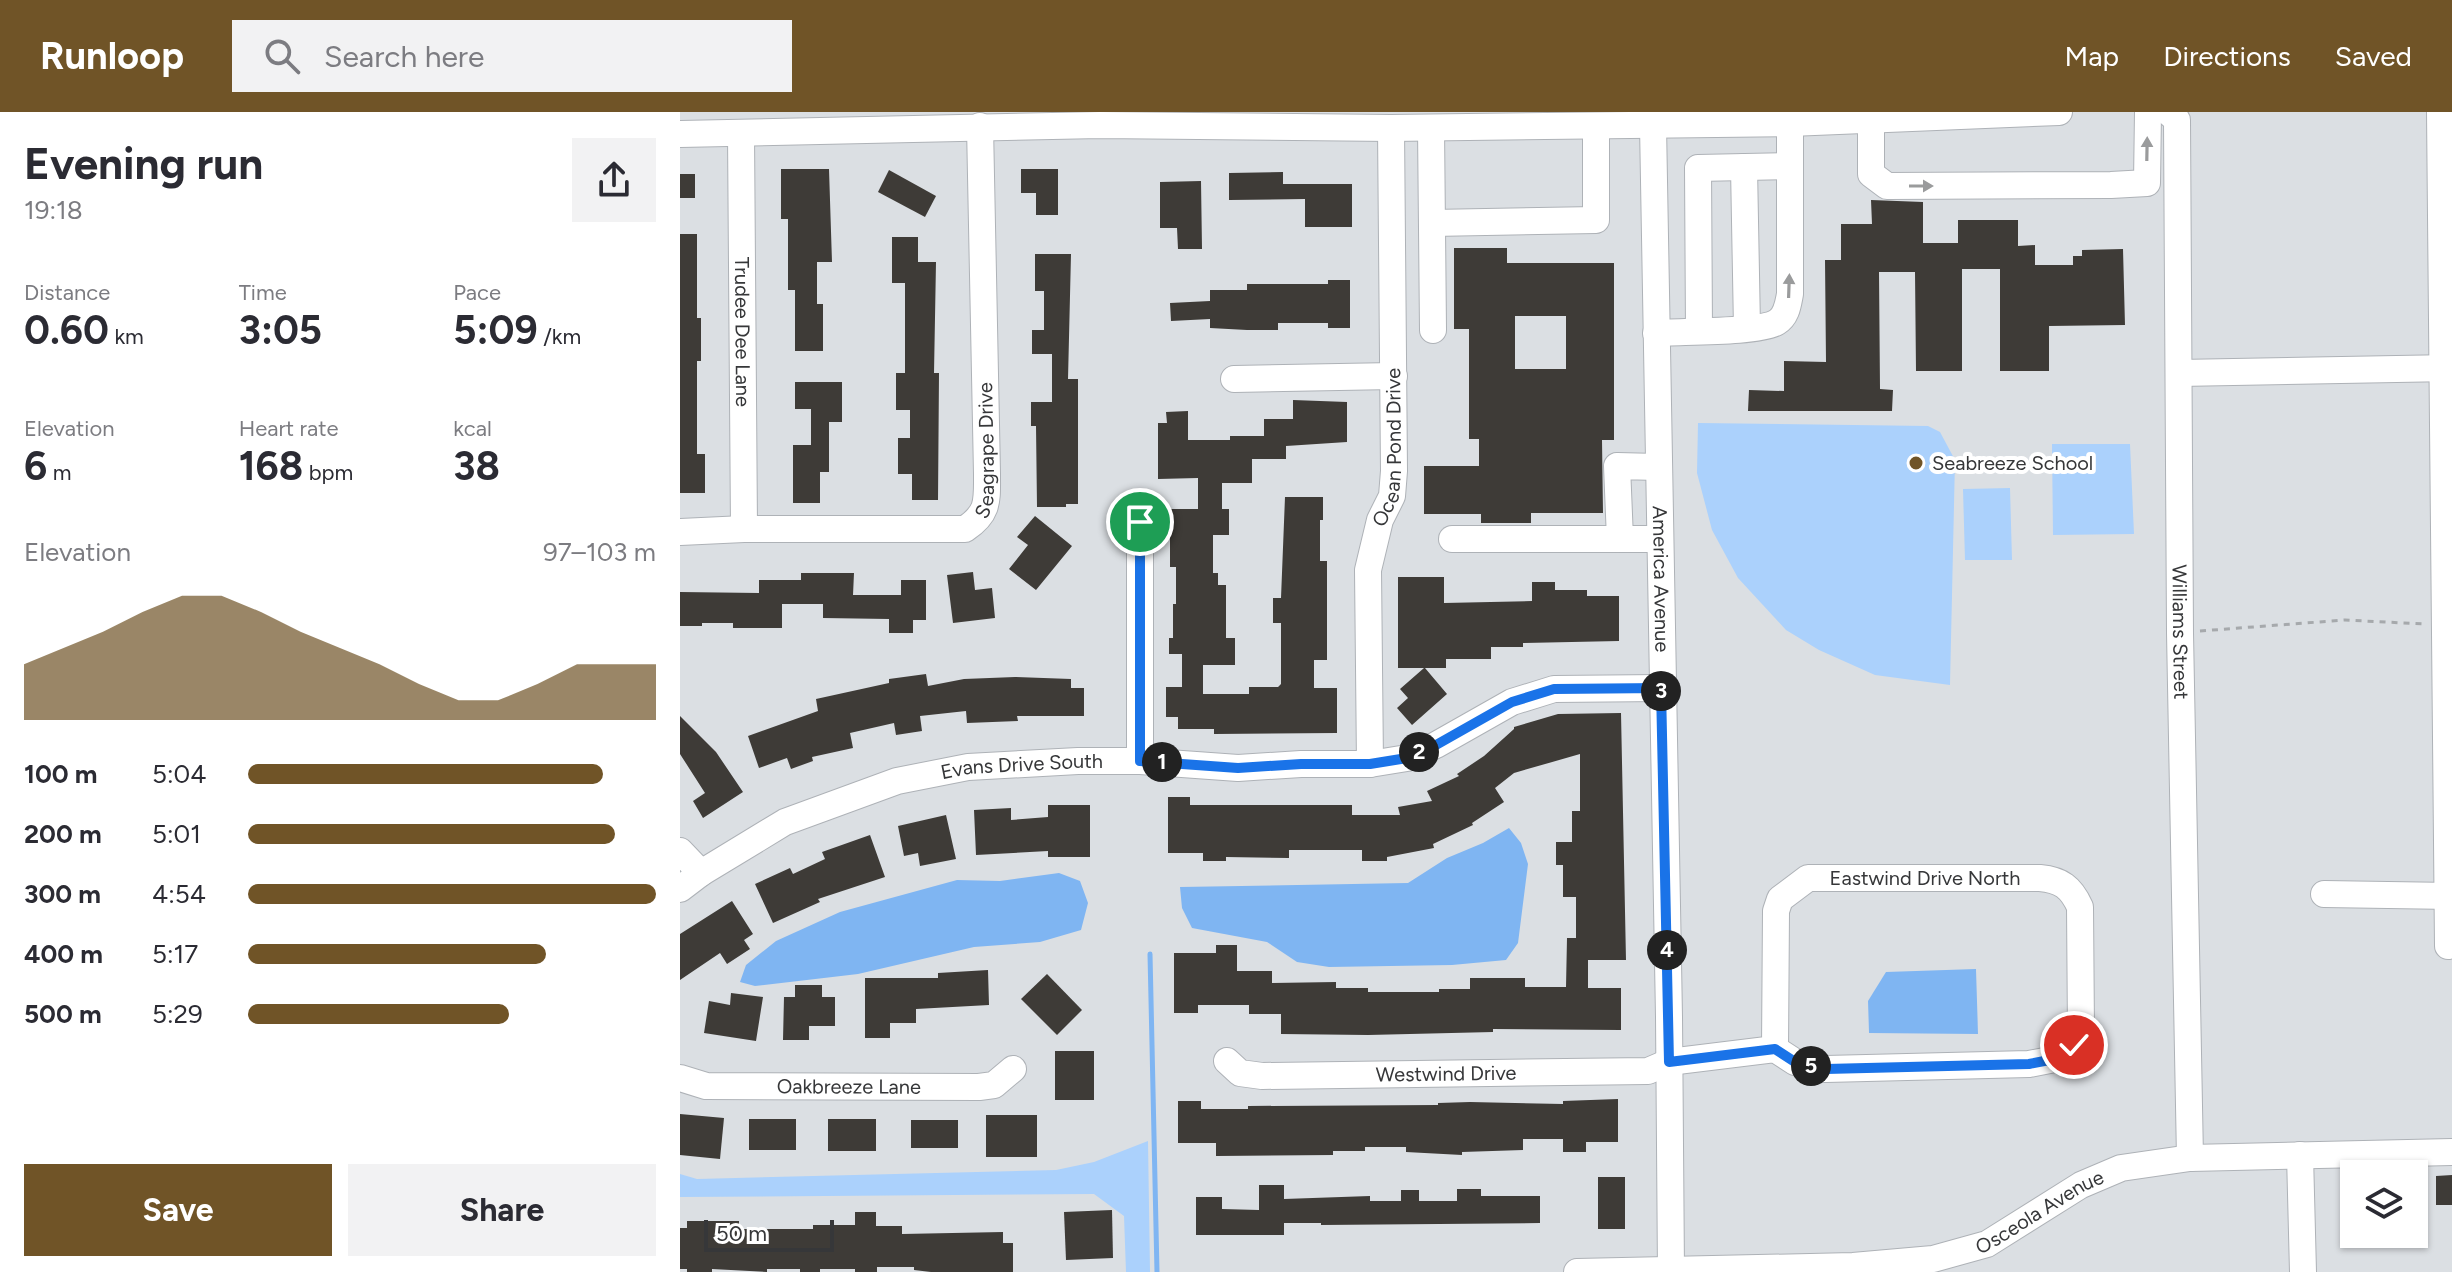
<!DOCTYPE html>
<meta charset="utf-8">
<style>
body{margin:0;font-family:Figtree,sans-serif;background:#f2f2f3;color:#2b2b33;height:100vh;display:flex;flex-direction:column;font-size:30px;white-space:nowrap}
*{box-sizing:border-box;margin:0}
p{font-size:26px;color:#7c7c81}
.icon{flex:none;width:44px;height:44px;fill:none;stroke:currentColor;stroke-width:2;stroke-linecap:round;stroke-linejoin:round}
.map{position:relative;flex:1;overflow:hidden}
.details{display:flex;flex-direction:column;background:#fff;width:680px}
.details>*{flex:none}
.fabs{position:absolute;left:1660px;top:1048px;display:grid;gap:16px}
.fabs a{display:grid;place-items:center;width:88px;height:88px;border-radius:0px;background:#fff;box-shadow:0 2px 6px #0004;font-size:40px}
.scale{position:absolute;left:24px;bottom:20px;width:130px;box-sizing:border-box;padding-left:8px;border:4px solid #363739;border-top:0;font-size:22px;line-height:28px;white-space:nowrap;color:#363739;-webkit-text-stroke:6px #fff;paint-order:stroke}
.pin{position:absolute;display:grid;place-items:center;width:68px;height:68px;color:#fff;margin:-34px;border:4px solid #fff;border-radius:50%;box-shadow:0 2px 8px #0007}
.km{position:absolute;width:40px;height:40px;margin:-20px;border-radius:50%;background:#222;color:#fff;font-size:22px;line-height:40px;text-align:center}
.round{display:grid;place-items:center;flex:none;width:84px;height:84px;border-radius:0px;background:#f2f2f3}
.head{display:flex;align-items:center;justify-content:space-between;height:136px;padding:0 24px}
h1{font-size:44px;font-weight:700;line-height:60px}
.metrics{display:grid;grid-template-columns:repeat(3,1fr);gap:12px;height:136px;padding:8px 24px}
.metrics div{display:grid;align-content:center}
.metrics b{font-size:40px;font-weight:700}
.metrics small{font-size:22px;font-weight:400}
.metrics p{font-size:22px}
.chart{height:224px;padding:16px 24px}
.chart p{display:flex;justify-content:space-between}
.chart svg{width:100%;height:144px;margin-top:8px;fill:#705427;opacity:.7}
.cta{display:flex;gap:16px;margin-top:auto;padding:16px 24px}
.cta a{flex:1;height:92px;border-radius:0px;background:#705427;color:#fff;font-size:32px;font-weight:700;line-height:92px;text-align:center}
.cta a+a{background:#f2f2f3;color:#2b2b33}
ul{padding:0 24px;list-style:none;font-size:26px}
li{display:grid;grid-template-columns:128px 96px 1fr;align-items:center;height:60px}
li i{height:20px;border-radius:10px;background:#705427}
header{display:flex;align-items:center;gap:48px;box-sizing:border-box;height:112px;padding:0 40px;background:#705427;color:#fff}
header strong{font-size:38px}
nav{display:flex;gap:44px;margin-inline-start:auto;font-size:28px}
.search{width:560px;height:72px;background:#f2f2f3;display:flex;align-items:center;gap:20px;box-sizing:border-box;padding:0 28px;border-radius:0px;color:#7c7c81;font-size:30px}
main{display:flex;flex:1;min-height:0}
.map>svg:first-child{display:block}
.green{fill:#abd1fc}
.water{fill:#7fb5f2}
.lines{fill:none;stroke-linecap:round;stroke-linejoin:round}
.stream{stroke:#7fb5f2;stroke-width:5}
.building{fill:#3e3b37;fill-rule:evenodd}
.minor-casing{stroke:#aeb2b7;stroke-width:28}
.path{stroke:#a6a9ac;stroke-width:3;stroke-dasharray:6 6;stroke-linecap:butt}
.minor{stroke:#fff;stroke-width:26}
.oneway{fill:#9a9b9c}
.route-casing{stroke:#fff;stroke-width:16}
.route{stroke:#1a73e8;stroke-width:10}
.poi-dot{fill:#705427;stroke:#fff;stroke-width:3}
.labels{text-anchor:middle;stroke-width:8;stroke-linejoin:round;paint-order:stroke}
.street-label{font-size:20px;fill:#363739;stroke:#fff}
.poi-label{font-size:20px;fill:#363739;stroke:#fff;text-anchor:start}
</style>
<header>
<strong>Runloop</strong>
<div class="search"><svg class="icon" aria-label="search" viewBox="0 0 24 24"><circle cx="10" cy="10" r="6"/><path d="M15 15l6 6"/></svg>Search here</div>
<nav><a>Map</a><a>Directions</a><a>Saved</a></nav>
</header>
<main>
<section class="details">
<div class="head"><div><h1>Evening run</h1><p>19:18</p></div><a class="round"><svg class="icon" aria-label="share" viewBox="0 0 24 24"><path d="M12 15V3M7 8l5-5 5 5M5 13v7h14v-7"/></svg></a></div>
<div class="metrics">
<div><p>Distance</p><b>0.60<small> km</small></b></div>
<div><p>Time</p><b>3:05</b></div>
<div><p>Pace</p><b>5:09<small> /km</small></b></div>
</div>
<div class="metrics">
<div><p>Elevation</p><b>6<small> m</small></b></div>
<div><p>Heart rate</p><b>168<small> bpm</small></b></div>
<div><p>kcal</p><b>38</b></div>
</div>
<div class="chart"><p><span>Elevation</span>97–103 m</p>
<svg viewBox="0 0 160 44" preserveAspectRatio="none"><path d="M0 44V27L10 22L20 17L30 11L40 6L50 6L60 11L70 17L80 22L90 27L100 33L110 38L120 38L130 33L140 27L150 27L160 27V44z"/></svg>
</div>
<ul>
<li><b>100 m</b>5:04<i style="width:87%"></i></li>
<li><b>200 m</b>5:01<i style="width:90%"></i></li>
<li><b>300 m</b>4:54<i style="width:100%"></i></li>
<li><b>400 m</b>5:17<i style="width:73%"></i></li>
<li><b>500 m</b>5:29<i style="width:64%"></i></li>
</ul>
<div class="cta"><a>Save</a><a>Share</a></div>
</section>
<div class="map">
<svg width="1772" height="1160" viewBox="0 0 1772 1160">
<rect width="100%" height="100%" fill="#dbdfe3"/>
<g class="green">
<path d="M1018,311l230,3 12,6 15,28 -5,225 -75,-10 -56,-25 -33,-20 -48,-52 -26,-48 -15,-57z"/>
<path d="M1372,332h78l4,90 -81,1z"/>
<path d="M1330,376l2,72h-47l-2,-71z"/>
<path d="M468,1029l2,131h-24l-2,-56 -30,-22 -414,3v-23l17,5 359,-9 38,-8z"/>
</g>
<g class="water">
<path d="M829,716l12,15 7,21 -10,79 -12,17 -54,5 -123,2 -32,-5 -30,-20 -75,-14 -10,-20 -2,-21 228,-4 39,-25 36,-15z"/>
<path d="M379,761l21,8 8,22 -7,27 -41,12 -66,5 -116,27 -103,12 -15,-4 6,-17 30,-24 64,-29 117,-32 43,1z"/>
<path d="M1296,857l2,65 -109,-1 -1,-32 18,-29z"/>
</g>
<g class="lines">
<path class="stream" d="M470,842l7,318"/>
</g>
<g class="building">
<path d="M101,57h48l3,93h-15v42h6v47h-28v-61h-7v-71h-7z"/>
<path d="M341,57h37v46h-22v-22h-15z"/>
<path d="M209,58l47,26 -11,21 -47,-25z"/>
<path d="M603,60v12h69v43h-47v-28l-76,1v-27z"/>
<rect x="0" y="62" width="15" height="24"/>
<path d="M521,69l1,68h-24l-1,-21h-17v-46z"/>
<path d="M1191,88l52,2v41h35v-23h60v26l17,-1v20h38v-9h9v-6l41,-1 2,76 -76,1v45h-49v-102h-38v102h-46l-1,-99h-36l1,117 13,1 -1,21h-144l1,-21 35,1v-30l42,1 -1,-102h16v-36h31z"/>
<path d="M0,122h17v84h4v43h-4v93h8v39h-25z"/>
<path d="M212,125h26v25h18l-2,111h5l-1,127h-26v-26h-14v-36h12v-28h-14v-37h9v-90h-13z"/>
<path d="M774,136h53v15h107v177h-12l1,73h-72v10h-50v-9h-57v-48h55v-27h-10v-110h-15zM835,204h51v53h-51z"/>
<path d="M355,142h36l-3,125h10v125h-12v3h-29l-1,-81h-5v-24h21v-48h-20v-24h12v-39h-9z"/>
<path d="M648,168h22v48h-22v-5h-50v7h-31l-37,-2v-9l-39,2 -1,-18 40,-2v-11h37v-6h81z"/>
<path d="M115,270h47v40h-13v50h-9v31h-27v-58h18v-36h-16z"/>
<path d="M613,288l54,2v40l-61,4v13h-34v24h-30v26h7v26h-16v38h5v12h8v53h9v27h-32v29h46v-7h29l3,-3v-61h-8v-25h8l4,-101h38v23h-3v41h7v99h-13v28h23v45l-123,1v-5h-36v-12h-12v-30h16v-33h-13v-16h4v-34h3v-37h-6v-58h28v-31l-40,1v-56h9l-1,-11 22,-1v29h42v-4h34v-17h29z"/>
<path d="M355,404l37,30 -36,44 -27,-21 19,-24 -11,-8z"/>
<path d="M293,460l2,18 17,-2 3,30 -42,5 -6,-48z"/>
<path d="M121,461h53l-1,22h48v-15h25v40h-13v13h-24v-14l-66,-1v-14h-41v24h-49v-5h-31v3h-22v-34l79,1v-13h42z"/>
<path d="M718,465h46v26l88,-2v-19h23v8h32v6h32v45l-96,2v4h-32v12h-45v9h-21l22,26 -35,31 -15,-17 11,-10 -8,-9 24,-21h-26z"/>
<path d="M246,562l2,12 36,-7 51,-2 56,2v9h13v28h-67l1,5 -51,2 -1,-12 -46,5 2,15 -26,4 -2,-12 -44,10 3,15 -41,9 1,4 -22,8 -4,-11 -28,10 -11,-32 70,-25 -2,-12 73,-16v-4z"/>
<path d="M941,601l5,247h-38v28h33v42l-128,-1v3l-125,3 -87,-1v-20h-32v-9h-51v8h-24v-60h42v-8h21v26h35v12l64,-1v6h32v4h71v-3h31v-11h55v9h41l1,-49h9v-41h-13v-32h-7v-23h16v-31h8v-57l-66,19 -19,15 9,14 -32,21 1,2 -40,19 1,4 -47,9v4h-25v-11h-73v8l-63,-1v4h-23v-8h-35v-56h22v8h162v10h48l-2,-8 34,-6 -5,-10 32,-15 -2,-2 27,-18 30,-27v-2l44,-13z"/>
<path d="M0,604l36,36 27,40 -40,26 -10,-17 12,-8 -25,-39z"/>
<path d="M368,693h42v52h-42v-6l-72,4 -2,-45 37,-2v12l37,-3z"/>
<path d="M266,703l10,44 -36,7 -2,-13 -14,3 -6,-30z"/>
<path d="M190,723l15,42 -67,22 2,3 -47,21 -18,-39 35,-16 3,6 32,-15 -3,-7z"/>
<path d="M52,789l21,33 -9,6 6,9 -23,15 -7,-11 -40,27v-46z"/>
<path d="M308,858l1,35 -73,4v14h-26v15h-25v-60h73v-5z"/>
<path d="M367,862l35,36 -25,25 -36,-36z"/>
<path d="M115,873h27v12h13v29h-26v14h-26l1,-43h11z"/>
<path d="M51,881l32,4 -7,44 -52,-8 5,-32 21,4z"/>
<rect x="375" y="939" width="39" height="49"/>
<path d="M938,987v43h-32v10h-23v-13h-40v11l-61,2v3l-56,-3v-5h-41v4h-32v4l-117,1v-13h-38v-42h23v8h47v-3l190,-1v-2l32,-1 93,2v-3z"/>
<path d="M0,1002l44,4 -4,41 -40,-4z"/>
<rect x="306" y="1003" width="51" height="42"/>
<rect x="69" y="1007" width="47" height="31"/>
<rect x="148" y="1007" width="48" height="32"/>
<rect x="231" y="1008" width="47" height="28"/>
<path d="M1772,1063v30h-16v-29z"/>
<rect x="918" y="1065" width="27" height="52"/>
<path d="M579,1073h25v14l86,-3v5h31v-11h18v11h38v-12h24v7h59v27l-219,2v-2h-37v12h-88v-38h26v12l37,1z"/>
<path d="M432,1098l1,48 -47,2 -2,-48z"/>
<path d="M175,1100h21v14h26v8l101,-2v11h10v29h-82l-17,-2v-3h-37v5h-22v-3h-35v3h-20v-3h-33v3l-55,-3v3h-25v-3h-7v-41h7v-7h52v8h74v-4h42z"/>
</g>
<g class="lines">
<g class="minor-casing">
<g id="minor">
<path id="s1" d="M1488,0l9,8 3,513 10,525"/>
<path d="M1760,0l8,834"/>
<path d="M1191,10v52l16,12 224,-1 36,-2 1,-71"/>
<path id="s2" d="M973,13l16,892 2,255"/>
<path d="M751,16l2,202"/>
<path d="M0,22l420,-9 291,3 399,-5 269,-11"/>
<path id="s3" d="M61,22l3,395"/>
<path d="M1064,55l3,161"/>
<path d="M752,111l164,-3v-94"/>
<path d="M1019,219l-1,-163 92,-2"/>
<path d="M976,221c24,-2 104,0 121,-11 10,-6 11,-18 13,-28v-182"/>
<path d="M1499,261l273,-5"/>
<path d="M554,267l160,-3"/>
<path d="M460,410v239"/>
<path id="s4" d="M0,420l64,-3h221c24,-16 22,-28 22,-55l-7,-348"/>
<path d="M772,427h207"/>
<path d="M940,427l-3,-73 41,1"/>
<path id="s5" d="M690,652l-2,-194 12,-50 12,-24 2,-25 -3,-343"/>
<path d="M0,739l21,22"/>
<path id="s6" d="M0,777l21,-16 84,-51 112,-41 71,-14 110,-6h62l98,7 63,-4h69l37,-6 29,-13 76,-43 42,-13 107,-1"/>
<path d="M1644,782l128,2"/>
<path id="s7" d="M547,949l13,12 22,3 386,-5 21,-9 106,-13 20,13 31,7 203,-5 36,-7 16,-25 -1,-125c-9,-20 -19,-27 -40,-29h-232l-28,21 -4,12 -1,138"/>
<path id="s8" d="M0,966l26,8 273,1 15,-2 19,-16"/>
<path d="M1620,1043l3,117"/>
<path id="s9" d="M897,1160l276,-6 80,-7 54,-15 94,-59 40,-17 69,-10 262,-6"/>
</g>
</g>
<path class="path" d="M1520,519l145,-11 79,4"/>
<use href="#minor" class="minor"/>
</g>
<defs><path id="oneway-solid" d="M-6-.8H1V-3.2L6.5 0L1 3.2V.8H-6Z" transform="scale(2)"/></defs>
<g class="oneway">
<use href="#oneway-solid" transform="translate(1467 37) rotate(-89)"/>
<use href="#oneway-solid" transform="translate(1241 74)"/>
<use href="#oneway-solid" transform="translate(1109 174) rotate(-88)"/>
</g>
<g class="lines">
<g class="route-casing">
<path id="route" d="M460,410v239l98,7 63,-4h69l37,-6 29,-13 76,-43 42,-13 107,-1 8,374 106,-13 20,13 31,7 203,-5 36,-7 9,-12"/>
</g>
<use href="#route" class="route"/>
</g>
<circle class="poi-dot" cx="1236" cy="351" r="8"/>
<g class="labels">
<g class="street-label">
<text dy="7" stroke="none"><textPath href="#s3" startOffset="198">Trudee Dee Lane</textPath></text>
<text dy="7" stroke="none"><textPath href="#s5" startOffset="320">Ocean Pond Drive</textPath></text>
<text dy="7" stroke="none"><textPath href="#s4" startOffset="372">Seagrape Drive</textPath></text>
<text dy="7" stroke="none"><textPath href="#s2" startOffset="454">America Avenue</textPath></text>
<text dy="7" stroke="none"><textPath href="#s1" startOffset="524">Williams Street</textPath></text>
<text dy="7" stroke="none"><textPath href="#s6" startOffset="370">Evans Drive South</textPath></text>
<text x="1245" y="773">Eastwind Drive North</text>
<text dy="7" stroke="none"><textPath href="#s7" startOffset="224">Westwind Drive</textPath></text>
<text dy="7" stroke="none"><textPath href="#s8" startOffset="170">Oakbreeze Lane</textPath></text>
<text dy="7" stroke="none"><textPath href="#s9" startOffset="474">Osceola Avenue</textPath></text>
</g>
<g class="poi-label">
<text x="1252" y="358">Seabreeze School</text>
</g>
</g>
</svg>
<div class="fabs">
<a><svg class="icon" aria-label="layers" viewBox="0 0 24 24"><path d="M12 4l9 5-9 5-9-5zM3 14l9 5 9-5"/></svg></a>
</div>
<div class="scale">50 m</div>
<div class="pin" style="left:460px;top:410px;background:#1e9e55"><svg class="icon" aria-label="arrive" viewBox="0 0 24 24"><path d="M6 21V4h12l-3 4 3 4H6"/></svg></div>
<div class="pin" style="left:1394px;top:933px;background:#d93025"><svg class="icon" aria-label="check" viewBox="0 0 24 24"><path d="M5 12l5 5 9-10"/></svg></div>
<b class="km" style="left:482px;top:650px">1</b>
<b class="km" style="left:739px;top:640px">2</b>
<b class="km" style="left:981px;top:579px">3</b>
<b class="km" style="left:987px;top:838px">4</b>
<b class="km" style="left:1131px;top:954px">5</b>
</div>
</main>
